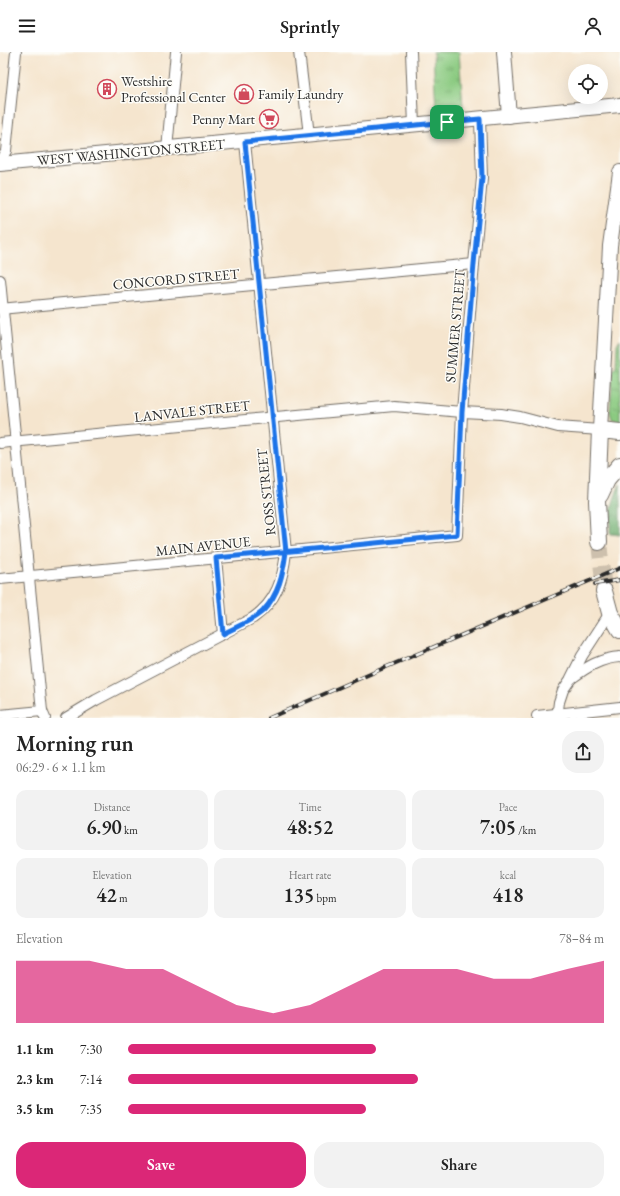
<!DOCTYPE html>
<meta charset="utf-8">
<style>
body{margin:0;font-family:"EB Garamond",serif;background:#f2f2f2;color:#222;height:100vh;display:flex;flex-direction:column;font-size:15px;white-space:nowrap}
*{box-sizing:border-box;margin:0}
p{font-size:13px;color:#767676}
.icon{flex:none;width:22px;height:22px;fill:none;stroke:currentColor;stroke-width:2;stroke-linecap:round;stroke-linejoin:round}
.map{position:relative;height:666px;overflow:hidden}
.sheet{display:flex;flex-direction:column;background:#fff;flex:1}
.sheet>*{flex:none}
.fabs{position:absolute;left:568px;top:12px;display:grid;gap:8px}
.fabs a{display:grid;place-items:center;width:40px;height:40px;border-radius:50%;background:#fff;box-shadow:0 4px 16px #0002;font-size:20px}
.pin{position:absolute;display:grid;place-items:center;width:34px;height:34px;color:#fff;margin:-17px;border-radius:8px;box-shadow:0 2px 6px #0006}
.round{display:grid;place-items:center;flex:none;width:42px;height:42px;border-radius:16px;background:#f2f2f2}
.summary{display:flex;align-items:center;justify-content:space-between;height:68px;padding:0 16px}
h1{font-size:22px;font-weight:600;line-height:30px}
.figures{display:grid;grid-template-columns:repeat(3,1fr);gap:6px;height:68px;padding:4px 16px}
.figures div{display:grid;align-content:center;border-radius:10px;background:#f2f2f2;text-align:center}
.figures b{font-size:20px;font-weight:600}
.figures small{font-size:11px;font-weight:400}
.figures p{font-size:11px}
.chart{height:112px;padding:8px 16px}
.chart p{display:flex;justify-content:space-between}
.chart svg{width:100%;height:72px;margin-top:4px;fill:#db2777;opacity:.7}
.action{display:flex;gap:8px;margin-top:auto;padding:8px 16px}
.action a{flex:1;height:46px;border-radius:16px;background:#db2777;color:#fff;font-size:16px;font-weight:600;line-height:46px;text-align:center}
.action a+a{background:#f2f2f2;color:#222}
ul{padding:0 16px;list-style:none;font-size:13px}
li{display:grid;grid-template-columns:64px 48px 1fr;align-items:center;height:30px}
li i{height:10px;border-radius:5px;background:#db2777}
header{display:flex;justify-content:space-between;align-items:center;height:52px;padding:0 16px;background:#fff;font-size:18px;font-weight:600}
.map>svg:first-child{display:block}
.forest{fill:url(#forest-crowns);stroke:#4e6c4d}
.park{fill:url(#park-tufts);stroke:#5b7a56}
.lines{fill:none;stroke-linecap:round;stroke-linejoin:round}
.primary-tunnel{stroke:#cdc0ad;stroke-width:16;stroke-dasharray:16 8;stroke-linecap:butt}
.street-casing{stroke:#726c64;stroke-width:12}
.secondary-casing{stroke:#726c64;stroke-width:16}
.primary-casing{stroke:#726c64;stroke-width:18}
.street{stroke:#fff;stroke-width:10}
.secondary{stroke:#fff;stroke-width:14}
.primary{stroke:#fff;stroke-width:16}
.rail-casing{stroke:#2b2b2b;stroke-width:4}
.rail{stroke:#fdfcf7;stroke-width:2.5;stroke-dasharray:8;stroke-linecap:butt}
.route-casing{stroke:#fff;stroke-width:8}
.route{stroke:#1a73e8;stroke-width:5}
.labels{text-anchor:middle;stroke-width:3;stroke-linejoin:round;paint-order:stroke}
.poi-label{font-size:14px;fill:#2b2b2b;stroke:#fdfcf7;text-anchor:start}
.street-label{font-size:14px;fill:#2b2b2b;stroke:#fdfcf7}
</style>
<header><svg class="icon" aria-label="menu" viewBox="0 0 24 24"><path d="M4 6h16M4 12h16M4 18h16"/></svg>Sprintly<svg class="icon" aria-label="person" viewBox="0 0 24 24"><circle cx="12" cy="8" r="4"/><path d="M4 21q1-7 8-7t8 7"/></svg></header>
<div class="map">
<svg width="620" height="666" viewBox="0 0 620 666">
<defs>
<pattern id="forest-crowns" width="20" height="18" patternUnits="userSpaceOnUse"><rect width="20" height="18" fill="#70ae6f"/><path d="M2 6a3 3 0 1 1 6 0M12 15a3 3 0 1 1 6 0" fill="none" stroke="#5c8e5b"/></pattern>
<pattern id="park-tufts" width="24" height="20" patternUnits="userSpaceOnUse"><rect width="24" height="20" fill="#8bca81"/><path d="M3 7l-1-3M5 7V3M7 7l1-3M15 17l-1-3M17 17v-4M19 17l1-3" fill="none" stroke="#72a46a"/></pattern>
</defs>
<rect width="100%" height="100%" fill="#fdfcf7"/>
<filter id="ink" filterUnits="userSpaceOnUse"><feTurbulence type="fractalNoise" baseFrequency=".025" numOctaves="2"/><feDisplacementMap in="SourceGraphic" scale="8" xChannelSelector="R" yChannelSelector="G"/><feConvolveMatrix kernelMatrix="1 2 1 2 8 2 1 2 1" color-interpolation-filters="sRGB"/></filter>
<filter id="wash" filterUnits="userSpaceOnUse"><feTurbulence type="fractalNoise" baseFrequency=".012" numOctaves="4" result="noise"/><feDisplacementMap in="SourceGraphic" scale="16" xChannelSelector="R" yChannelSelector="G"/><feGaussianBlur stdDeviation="0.9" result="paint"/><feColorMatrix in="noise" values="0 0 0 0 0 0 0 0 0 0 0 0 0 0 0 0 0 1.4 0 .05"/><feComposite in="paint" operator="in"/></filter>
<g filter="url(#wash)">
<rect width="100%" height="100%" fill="#f5e5ce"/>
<path class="forest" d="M620,432v51l-10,-1c0,-22 1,-30 10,-50z"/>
<g class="park">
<path d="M433,0h26l4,55 -27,3z"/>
<path d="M620,287v83l-8,-3 -2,-7 3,-43 3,-3 1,-22z"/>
</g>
</g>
<g filter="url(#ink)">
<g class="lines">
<path class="primary-tunnel" d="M599,490l5,49"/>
<g class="street-casing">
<g id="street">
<path d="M299,0l10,83"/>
<path d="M411,0l3,73"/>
<path d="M167,97l9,-97"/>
<path d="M0,109l6,-10 10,-99"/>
<path d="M0,228l42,431 3,7"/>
<path d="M0,257l474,-45"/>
<path d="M0,391l394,-37 68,6 39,2 19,3 38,10 42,3"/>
<path d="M216,506l7,76"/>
<path d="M0,527l457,-44 5,-123 12,-148 8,-86 -2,-59"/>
<path d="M572,626c15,-11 29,-20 48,-21"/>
<path d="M0,663l42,-4"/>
<path d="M537,664l83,-9"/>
<path d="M66,666l30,-18 157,-82c24,-17 30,-39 33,-66l-41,-410"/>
<path d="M557,666l2,-16 4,-12 7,-10 12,-24 28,-43"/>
</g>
</g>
<g class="secondary-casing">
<g id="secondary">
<path d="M504,0l5,64"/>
<path d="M0,112l620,-59"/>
<path d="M600,378l10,-184 10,-74"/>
</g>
</g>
<g class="primary-casing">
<g id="primary">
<path d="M600,443l7,-15 13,-15"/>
<path d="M599,490l-2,-41 3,-71 20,2"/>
<path d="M604,539l6,22 10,17"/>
</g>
</g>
<use href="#street" class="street"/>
<use href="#secondary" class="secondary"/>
<use href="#primary" class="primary"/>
<g class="rail-casing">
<g id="rail">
<path d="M595,532l25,-4"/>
<path d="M269,666l108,-47 243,-103"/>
</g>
</g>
<use href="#rail" class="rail"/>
</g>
</g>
<g class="lines" filter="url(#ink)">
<g class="route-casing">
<path id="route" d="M447,70l-202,20 41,410c-3,22 -7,42 -23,59 -11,10 -27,16 -40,23l-7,-76c80,-7 161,-15 241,-23l5,-123 12,-148 8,-86 -2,-59 -33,3"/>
</g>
<use href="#route" class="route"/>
</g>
<defs>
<g id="building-ring" transform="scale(1)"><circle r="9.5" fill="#fdfcf7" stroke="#d1495b" stroke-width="1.5"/><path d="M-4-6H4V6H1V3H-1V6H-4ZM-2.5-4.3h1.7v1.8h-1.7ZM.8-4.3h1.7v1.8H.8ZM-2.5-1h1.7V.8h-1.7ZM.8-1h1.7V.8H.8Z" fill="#d1495b"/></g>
<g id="shop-ring" transform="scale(1)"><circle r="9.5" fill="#fdfcf7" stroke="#d1495b" stroke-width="1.5"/><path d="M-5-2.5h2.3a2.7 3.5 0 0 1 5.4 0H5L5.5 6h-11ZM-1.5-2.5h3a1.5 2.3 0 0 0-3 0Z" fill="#d1495b"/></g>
<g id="supermarket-ring" transform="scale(1)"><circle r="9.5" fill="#fdfcf7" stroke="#d1495b" stroke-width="1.5"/><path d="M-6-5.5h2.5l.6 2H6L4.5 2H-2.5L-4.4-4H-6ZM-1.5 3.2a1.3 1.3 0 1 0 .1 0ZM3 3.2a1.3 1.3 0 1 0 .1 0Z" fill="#d1495b"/></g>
</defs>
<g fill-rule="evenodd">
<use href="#building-ring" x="107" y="37"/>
<use href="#shop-ring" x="244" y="42"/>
<use href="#supermarket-ring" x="269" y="67"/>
</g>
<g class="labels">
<g class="poi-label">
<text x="121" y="34">Westshire<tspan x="121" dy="16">Professional Center</tspan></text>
<text x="258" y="47">Family Laundry</text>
<text x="255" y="72" text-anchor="end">Penny Mart</text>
</g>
<g class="street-label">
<text transform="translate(131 100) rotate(-5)" y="5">WEST WASHINGTON STREET</text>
<text transform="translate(176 227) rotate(-5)" y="5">CONCORD STREET</text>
<text transform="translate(455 274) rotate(-85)" y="5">SUMMER STREET</text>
<text transform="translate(192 359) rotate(-6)" y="5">LANVALE STREET</text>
<text transform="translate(266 440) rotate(-96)" y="5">ROSS STREET</text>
<text transform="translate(203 494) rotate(-6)" y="5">MAIN AVENUE</text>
</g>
</g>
</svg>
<div class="fabs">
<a><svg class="icon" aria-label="locate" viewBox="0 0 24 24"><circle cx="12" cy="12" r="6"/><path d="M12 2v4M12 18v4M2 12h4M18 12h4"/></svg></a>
</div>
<div class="pin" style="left:447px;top:70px;background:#1e9e55"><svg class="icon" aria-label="arrive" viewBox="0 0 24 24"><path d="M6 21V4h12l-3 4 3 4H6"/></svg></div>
</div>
<section class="sheet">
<div class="summary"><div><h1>Morning run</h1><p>06:29 · 6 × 1.1 km</p></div><a class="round"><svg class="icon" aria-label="share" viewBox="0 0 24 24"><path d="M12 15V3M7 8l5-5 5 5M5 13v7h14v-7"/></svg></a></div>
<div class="figures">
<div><p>Distance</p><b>6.90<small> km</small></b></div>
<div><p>Time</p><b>48:52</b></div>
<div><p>Pace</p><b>7:05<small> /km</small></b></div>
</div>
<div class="figures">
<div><p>Elevation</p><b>42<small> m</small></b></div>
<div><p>Heart rate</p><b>135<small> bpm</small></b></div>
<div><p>kcal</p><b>418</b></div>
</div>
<div class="chart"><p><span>Elevation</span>78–84 m</p>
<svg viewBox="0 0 160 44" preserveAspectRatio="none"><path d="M0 44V6L10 6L20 6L30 11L40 11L50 22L60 33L70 38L80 33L90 22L100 11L110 11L120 11L130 17L140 17L150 11L160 6V44z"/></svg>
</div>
<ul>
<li><b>1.1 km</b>7:30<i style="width:52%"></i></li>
<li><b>2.3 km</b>7:14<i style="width:61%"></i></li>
<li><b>3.5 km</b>7:35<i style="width:50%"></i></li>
</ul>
<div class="action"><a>Save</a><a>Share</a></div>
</section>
